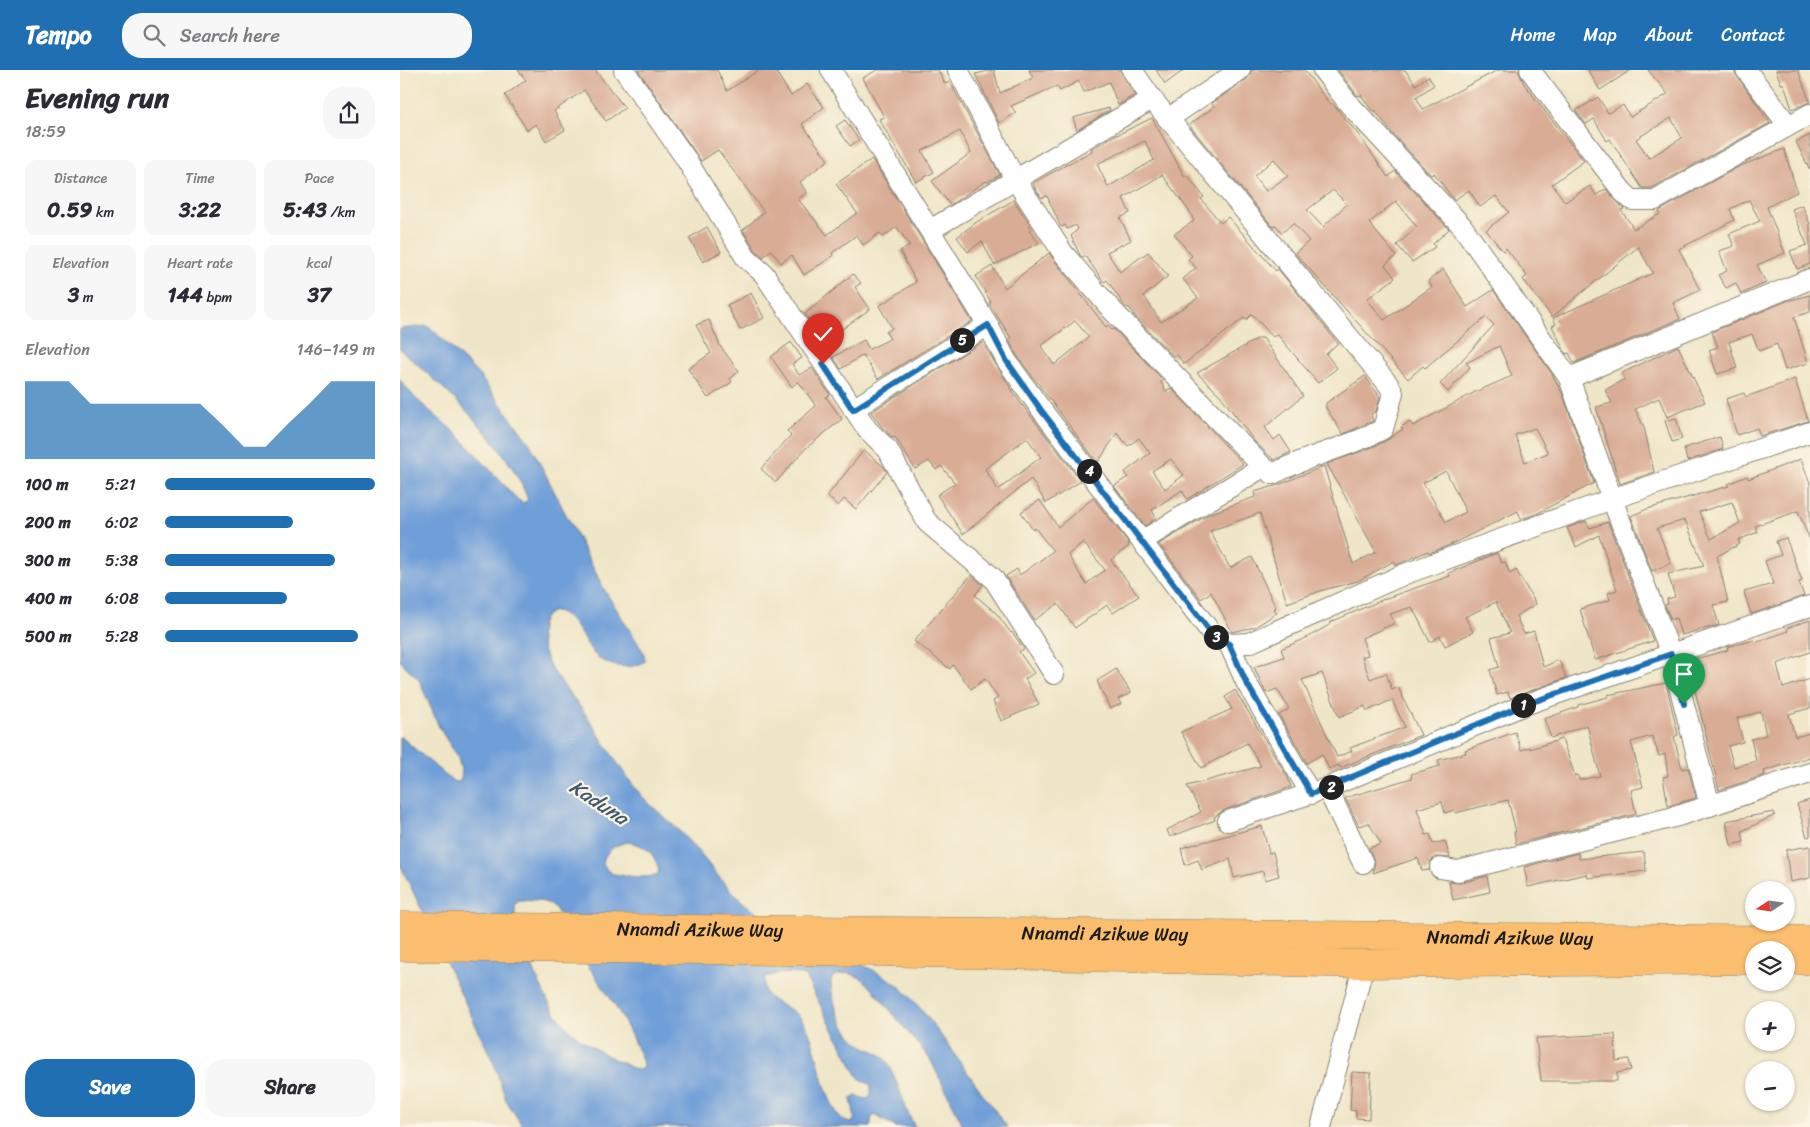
<!DOCTYPE html>
<meta charset="utf-8">
<style>
body{margin:0;font-family:Sriracha,sans-serif;background:#f7f7f7;color:#2b2b33;height:100vh;display:flex;flex-direction:column;font-size:19px;white-space:nowrap}
*{box-sizing:border-box;margin:0}
p{font-size:16px;color:#7c7c81}
.icon{flex:none;width:28px;height:28px;fill:none;stroke:currentColor;stroke-width:2;stroke-linecap:round;stroke-linejoin:round}
.map{position:relative;flex:1;overflow:hidden}
.drawer{display:flex;flex-direction:column;background:#fff;width:400px}
.drawer>*{flex:none}
.needle{width:32px;rotate:257deg}
.buttons{position:absolute;left:1345px;top:811px;display:grid;gap:10px}
.buttons a{display:grid;place-items:center;width:50px;height:50px;border-radius:50%;background:#fff;box-shadow:0 1px 4px #0004;font-size:25px}
.pin{position:absolute;display:grid;place-items:center;width:42px;height:42px;color:#fff;margin:-51px -21px;border-radius:50% 50% 50% 0;rotate:-45deg;box-shadow:0 0 5px #0007}
.pin .icon{rotate:45deg}
.km{position:absolute;width:25px;height:25px;margin:-12px;border-radius:50%;background:#222;color:#fff;font-size:14px;line-height:25px;text-align:center}
.round{display:grid;place-items:center;flex:none;width:52px;height:52px;border-radius:20px;background:#f7f7f7}
.summary{display:flex;align-items:center;justify-content:space-between;height:85px;padding:0 25px}
h1{font-size:28px;font-weight:700;line-height:38px}
.metrics{display:grid;grid-template-columns:repeat(3,1fr);gap:8px;height:85px;padding:5px 25px}
.metrics div{display:grid;align-content:center;border-radius:12px;background:#f7f7f7;text-align:center}
.metrics b{font-size:21px;font-weight:700}
.metrics small{font-size:14px;font-weight:400}
.metrics p{font-size:14px}
.chart{height:140px;padding:10px 25px}
.chart p{display:flex;justify-content:space-between}
.chart svg{width:100%;height:90px;margin-top:5px;fill:#1f6fb2;opacity:.7}
.button{display:flex;gap:10px;margin-top:auto;padding:10px 25px}
.button a{flex:1;height:58px;border-radius:20px;background:#1f6fb2;color:#fff;font-size:20px;font-weight:700;line-height:58px;text-align:center}
.button a+a{background:#f7f7f7;color:#2b2b33}
ul{padding:0 25px;list-style:none;font-size:16px}
li{display:grid;grid-template-columns:80px 60px 1fr;align-items:center;height:38px}
li i{height:12px;border-radius:6px;background:#1f6fb2}
header{display:flex;align-items:center;gap:30px;box-sizing:border-box;height:70px;padding:0 25px;background:#1f6fb2;color:#fff}
header strong{font-size:24px}
nav{display:flex;gap:28px;margin-inline-start:auto;font-size:18px}
.search{width:350px;height:45px;background:#f7f7f7;display:flex;align-items:center;gap:12px;box-sizing:border-box;padding:0 18px;border-radius:20px;color:#7c7c81;font-size:19px}
main{display:flex;flex:1;min-height:0}
.map>svg:first-child{display:block}
.water{fill:#6f9ed8;stroke:#465d7a;fill-rule:evenodd}
.building{fill:#d9ac95;fill-rule:evenodd}
.lines{fill:none;stroke-linecap:round;stroke-linejoin:round}
.minor-casing{stroke:#868072;stroke-width:22}
.highway-casing{stroke:#868072;stroke-width:29}
.minor{stroke:#fff;stroke-width:20}
.highway{stroke:#fbbd6e;stroke-width:28}
.route-casing{stroke:#fff;stroke-width:10}
.route{stroke:#1f6fb2;stroke-width:6}
.labels{text-anchor:middle;stroke-width:4.5;stroke-linejoin:round;paint-order:stroke}
.street-label{font-size:19px;fill:#1c1c1c;stroke:#fcf5e5}
.water-label{font-size:20px;font-style:italic;fill:#415671;stroke:#fcf5e5}
</style>
<header>
<strong>Tempo</strong>
<div class="search"><svg class="icon" aria-label="search" viewBox="0 0 24 24"><circle cx="10" cy="10" r="6"/><path d="M15 15l6 6"/></svg>Search here</div>
<nav><a>Home</a><a>Map</a><a>About</a><a>Contact</a></nav>
</header>
<main>
<section class="drawer">
<div class="summary"><div><h1>Evening run</h1><p>18:59</p></div><a class="round"><svg class="icon" aria-label="share" viewBox="0 0 24 24"><path d="M12 15V3M7 8l5-5 5 5M5 13v7h14v-7"/></svg></a></div>
<div class="metrics">
<div><p>Distance</p><b>0.59<small> km</small></b></div>
<div><p>Time</p><b>3:22</b></div>
<div><p>Pace</p><b>5:43<small> /km</small></b></div>
</div>
<div class="metrics">
<div><p>Elevation</p><b>3<small> m</small></b></div>
<div><p>Heart rate</p><b>144<small> bpm</small></b></div>
<div><p>kcal</p><b>37</b></div>
</div>
<div class="chart"><p><span>Elevation</span>146–149 m</p>
<svg viewBox="0 0 160 44" preserveAspectRatio="none"><path d="M0 44V6L10 6L20 6L30 17L40 17L50 17L60 17L70 17L80 17L90 27L100 38L110 38L120 27L130 17L140 6L150 6L160 6V44z"/></svg>
</div>
<ul>
<li><b>100 m</b>5:21<i style="width:100%"></i></li>
<li><b>200 m</b>6:02<i style="width:61%"></i></li>
<li><b>300 m</b>5:38<i style="width:81%"></i></li>
<li><b>400 m</b>6:08<i style="width:58%"></i></li>
<li><b>500 m</b>5:28<i style="width:92%"></i></li>
</ul>
<div class="button"><a>Save</a><a>Share</a></div>
</section>
<div class="map">
<svg width="1410" height="1057" viewBox="0 0 1410 1057">
<rect width="100%" height="100%" fill="#fcf5e5"/>
<filter id="ink" filterUnits="userSpaceOnUse"><feTurbulence type="fractalNoise" baseFrequency=".02" numOctaves="2"/><feDisplacementMap in="SourceGraphic" scale="10" xChannelSelector="R" yChannelSelector="G"/><feConvolveMatrix kernelMatrix="1 2 1 2 8 2 1 2 1" color-interpolation-filters="sRGB"/></filter>
<filter id="wash" filterUnits="userSpaceOnUse"><feTurbulence type="fractalNoise" baseFrequency=".0096" numOctaves="4" result="noise"/><feDisplacementMap in="SourceGraphic" scale="20" xChannelSelector="R" yChannelSelector="G"/><feGaussianBlur stdDeviation="1.12" result="paint"/><feColorMatrix in="noise" values="0 0 0 0 0 0 0 0 0 0 0 0 0 0 0 0 0 1.4 0 .05"/><feComposite in="paint" operator="in"/></filter>
<g filter="url(#wash)">
<rect width="100%" height="100%" fill="#efe5c7"/>
<path class="water" d="M26,256l6,3 47,46 51,69 75,147 39,62 1,8c-13,10 -38,6 -50,-6 -10,-11 -31,-59 -49,-39 -8,9 -6,25 -2,36 6,20 25,39 37,56 21,29 37,60 60,87 14,16 32,28 46,44 22,23 39,52 66,71 30,21 66,34 98,50 16,7 34,15 48,26 20,18 36,41 51,62 19,27 38,53 57,79h-43l-34,-68 -54,-66 -13,-14 -14,-6 -13,2 -5,4c-1,20 12,54 29,65 9,6 19,7 26,16 9,12 19,50 29,67h-20l-20,-12 -3,2 -2,10h-347l-17,-27 -11,-34 -95,-202v-128l52,45 8,1 2,-8 -4,-16 -18,-29 -21,-49 -19,-19v-281l15,18 44,38 58,63 6,4 5,-3c-18,-54 -86,-114 -128,-151v-20zM227,772c18,2 28,11 32,29l-3,5c-6,2 -40,0 -45,-3 -4,-2 -6,-6 -8,-10 2,-13 13,-18 24,-21zM119,831c11,0 25,-2 33,5 12,10 17,31 25,43 22,34 42,57 58,95 3,9 10,16 7,25l-5,1c-26,-12 -53,-25 -72,-45 -27,-29 -36,-74 -50,-109v-12zM392,903l13,3 51,97 3,5 12,7v11l-4,3 -11,-3 -5,3 4,19 -3,5c-23,1 -33,-65 -40,-82 -3,-10 -9,-23 -18,-29 -13,-9 -35,-12 -29,-34l10,-4z"/>
<g id="blocks">
<g class="building">
<path d="M118,0h77l30,38 -19,13 -22,-31 -30,21 11,19 -19,11 -10,-17 -9,6 -22,-35 21,-15z"/>
<path d="M238,0h79l10,21 32,-21h16l16,26 16,-12 17,23 -22,17 26,36 -28,22 7,11 -9,6 29,36 30,-22 -21,-29 36,-25 100,162 -94,58 -15,-24 -22,14 -8,-12 31,-17 5,9 21,-10 -4,-7 6,-4 -13,-22 37,-24 -16,-31 10,-5 -13,-19 -14,10 -3,-4 -17,12 -6,-10 -25,18 1,3 -29,19 -12,-20 -11,8 -10,-13 -8,7 -8,-7 -12,-20 21,-18 -46,-62 -17,11z"/>
<path d="M477,0h61l7,14 5,-2 50,93 -13,7 -1,-1 -36,24 -18,-24 39,-28 -11,-22 -38,20 12,21 -18,10 -37,-63 5,-2 -21,-39z"/>
<path d="M594,0l6,23 33,-15 -4,-8h91l15,25 -17,10 -9,-23 -25,10 -5,-11 -19,10 -3,-5 -46,20 5,7 -17,10 -24,-49z"/>
<path d="M756,0h28l-19,14z"/>
<path d="M852,0h52l26,34 2,-1 26,31 30,43 7,-6 54,58 -16,15 2,3 -23,15 -15,-17 20,-18 -21,-26 -27,22 27,33 -11,9 10,13 -28,21 17,21 48,-33 -4,-6 15,-12 24,38 26,-17 58,82 12,23 31,88 -58,31 -15,5 -3,-8 -68,34 -21,8 -1,-2 -32,14 -2,-4 -36,20 -35,9 -36,13 -27,-90 -50,18 20,37 22,-11 24,51 -2,1 3,4 -22,14 -23,5 -21,-40 -10,7 -42,-55 52,-31 44,-16 -1,-5 24,-7 46,-19 29,98 23,-12 -49,-88 48,-18 14,-7 14,-10 -2,-2 9,-5 3,4 62,-34 37,-16 -13,-30 -33,17 4,4 -22,25 -8,-8 54,-59 -8,-8 -61,51 -2,-2 -15,13 -113,-126 14,-12 -16,-18 -11,10 -6,-8 -3,2 -84,-102 25,-18 -2,-4 35,-24zM874,89l14,17 -22,15 -12,-15zM933,120l14,14 -24,23 -16,-17zM1135,358l13,25 -23,9 -10,-27zM1046,401l20,41 -20,10 -23,-39z"/>
<path d="M938,0h67l11,15 12,-9 6,9 -18,12 7,12 75,-39h20l6,14 60,77 -32,23 13,18 25,-16 6,9 10,-6 18,20 -3,1 13,19 26,-15 -1,-3 79,-44 46,-18 13,43 -30,15 18,46 -28,12 9,18 -25,11 -5,-11 -10,5 -8,-13 9,-4 -8,-20 15,-5 -5,-12 31,-13 -11,-21 -19,9 4,11 -55,29 21,41 -27,13 7,16 -106,44 -5,-10 -3,1 -14,-28 4,-2 -3,-6 100,-45 -15,-26 -86,70 -29,-38 4,-3 -21,-28 -3,3 -17,-21 23,-18 -13,-16 -16,11 -11,-17 -15,10 -20,-27 -3,2 -40,-43 -16,-22 -2,2 -12,-17 -3,1z"/>
<path d="M1188,0h43l-31,20z"/>
<path d="M1248,0h85l37,53 -118,65h-10l-32,-49 -3,2 -13,-22 -8,5 -10,-13 22,-14 10,16 15,-8 7,12 38,-23zM1271,48l11,20 -33,20 -13,-19z"/>
<path d="M1376,0h22l12,32 -18,7 -8,-25h-3z"/>
<path d="M709,38l1,2 -33,20 -4,-12z"/>
<path d="M752,48l33,59 2,-2 17,22 -3,2 20,24 7,-6 48,54 2,-2 60,74 -12,11 11,14 -19,15 -41,-49 -4,3 -21,-23 -6,6 -2,-2 -60,46 -7,-9 -3,2 -37,-38 -8,-12 -2,1 -3,-3 -17,-25 -3,2 -19,-26 -3,1 -2,-2 -9,-19 7,-7 -2,-4 -9,4 -2,-4 -4,2 -14,-31 -5,2 -6,-8 -3,-7 59,-32 -1,-2 26,-15v1zM745,71l9,19 -46,27 -11,-23zM762,105l28,37 4,9 -20,13 18,22 -4,3 8,9 -13,11 15,19 -37,24 -17,-26 24,-20 -20,-24 -28,20 -13,-20 24,-12 -11,-22 10,-5 -7,-15z"/>
<path d="M445,50l14,20 -9,6 -14,-20z"/>
<path d="M1410,65v35l-14,-28z"/>
<path d="M614,130l18,29 -3,2 10,12 -45,22 -12,-24 -14,11 -11,-15 21,-16z"/>
<path d="M1402,135l8,19v40l-13,5 -7,-18 17,-6 -15,-36z"/>
<path d="M307,157l14,25 -18,10 -14,-24z"/>
<path d="M649,183l57,74 2,-2 4,5 2,-1 49,51 -2,2 5,9 5,-3 72,76 -56,35 -5,-9 -30,20 4,8 -11,8 -31,-40 14,-9 -3,-5 25,-19 -11,-15 -11,8 -11,-13 -18,28h-3l-80,-107 -7,-14 2,-2 -22,-35 2,-1 -15,-26 16,-10 13,22zM675,251l14,16 -35,28 -13,-19zM771,389l13,16 -19,14 -13,-18z"/>
<path d="M453,204l8,9 -6,4 15,22 -46,33 -19,-28z"/>
<path d="M351,223l13,25 -24,12 -13,-25z"/>
<path d="M1410,225v17l-16,5 14,46 -23,7 -8,-26 -18,7 -7,-17 -23,8 8,26 -20,6 -8,-24 9,-3 -6,-15 75,-31z"/>
<path d="M309,250l11,26 19,25 -9,8 2,3 -24,16 -20,-29 23,-16 -15,-28z"/>
<path d="M859,268h4l40,58 -38,31 9,13 6,-5 11,17 -17,8 -19,-18 -35,-47 -23,-22z"/>
<path d="M391,272l11,16 -10,6 7,11 13,-7 18,27 -4,2 16,22 -37,30 -29,33 -15,-13 30,-34 -4,-4 29,-25 -18,-25 -6,6 -21,-30z"/>
<path d="M582,272l35,56 64,83 -35,22 -15,-24 -68,55 -26,-39 18,-12 -14,-17 -5,4 -7,-9 -14,8 -20,-32 -2,1 -11,-11 -11,-15zM627,368l14,19 -43,33 -13,-21z"/>
<path d="M1278,276l27,56 -38,15 -8,-19 -24,11 9,18 10,45 -34,12 -24,-77 16,-4 -7,-13 20,-11 -3,-6z"/>
<path d="M965,306l15,21 -4,14 -5,3 2,7 -30,13 -17,-26v-5z"/>
<path d="M1395,309l13,42 -48,15 -3,-8 -20,7 -11,-36 18,-6 2,4z"/>
<path d="M1276,348l6,21 -10,3 -7,-21z"/>
<path d="M1320,367l3,12 -36,12 -3,-13z"/>
<path d="M464,380l20,17 3,5 -31,37 -12,-10 -6,7 -11,-10z"/>
<path d="M1401,389l9,24v57l-12,-29 -43,15 3,6 -20,8 2,4 -23,12 11,46 -15,3 6,20 -38,10 -5,-17 -5,2 -6,-15 3,-1 -1,-5 8,-2 -7,-23 36,-8 -19,-46 -28,8 14,35 -19,8 -21,-55 16,-7 82,-23 -1,-2 19,-8 1,3zM1332,432l8,21 -29,16 -12,-27z"/>
<path d="M693,428l35,44 1,4 -18,14 28,36 -26,17 -6,-8 -32,23 -17,-24 -24,16 -28,-44 11,-7 3,6 33,-24 -18,-23 -2,2 -12,-18 19,-12 18,27zM683,472l22,28 -19,14 -18,-29z"/>
<path d="M1186,451l4,7 18,-6 45,119 -58,19 -15,-51 30,-9 -2,-7 9,-3 -18,-55 -23,12 -9,-19z"/>
<path d="M1386,468l16,43 -3,1 5,14 -53,18 -7,-22 29,-8 -8,-23 16,-6 -5,-14z"/>
<path d="M1097,483l4,10 4,-1 5,12 6,-4 20,34 -20,12 8,18 10,-3 9,36 16,-7 7,18 -56,20 -2,-6 -11,3 -7,-25 9,-3 -8,-29 19,-5 -14,-31 -31,15 8,15 -28,14 -5,-10 -10,6 -18,-35 -22,7 5,9 -33,15 6,17 -6,2 8,22 16,-6 6,17 6,-3 23,48 -81,33 -1,-3 -10,4 -7,-15 -15,9 -28,-48 9,-5v-3l-11,-18 -11,4 -12,-26 30,-10 -3,-8 27,-12 23,-13v-2l58,-25 61,-21 -1,-3zM922,603l17,44 26,-11 2,5 25,-11 13,27 -55,21 2,3 -15,6 -35,-77z"/>
<path d="M571,505l12,10 -8,10 22,19 14,19 1,-1 12,17 -5,3 15,21 -9,6 14,25 -38,17 -8,-20 5,-3 -13,-19 -14,10 -18,-24 -3,4 -36,-28z"/>
<path d="M1410,550v32l-33,12 6,24 27,-9v29l-21,6 6,23 15,-4v24l-46,14 1,4 -46,15 -31,-129 40,-11 -1,-3 8,-2 19,-5 1,3 33,-12 -1,-3zM1361,642l5,23 -15,4 5,22 -22,6 -6,-21 15,-4 -6,-24z"/>
<path d="M716,599l15,24 -13,6 3,5 -11,5 -13,-28z"/>
<path d="M1266,613l12,52 -4,2 8,32 6,-1 8,30 -28,8 -5,-29 5,-1 -3,-22 -6,2 -7,-20 -21,6 12,45 -12,3 5,24 -120,30 -2,-12h2l-8,-32 -53,13 -1,-3 -9,3 -3,-11 -25,7 9,26 4,-1 3,10 12,-3 5,17 -15,-1 -4,4 -2,9 -7,1 -4,-13 -45,15 2,-10 -6,-15 12,-4 -12,-21 -10,3 -14,-28 67,-20 -1,-4 29,-8 -2,-6 28,-7 -1,-3 50,-18 6,18 9,-3v2l32,-10 13,37 3,-1 1,5 21,-4 -13,-51 -36,13 -7,-19 34,-12v-2l30,-8 -1,-2z"/>
<path d="M835,620l53,88 3,9 -67,23 -10,7 1,3 -45,17 -3,-7 34,-18 -14,-26 74,-20 -14,-23 -46,25 -20,-36 51,-23 -7,-12z"/>
<path d="M1410,730v36l-3,1 -10,-33z"/>
<path d="M1374,742l1,3 -33,16 2,11 -13,3 -5,-24z"/>
<path d="M862,756l7,27 4,-1 6,24 -14,4 -2,-9 -29,7 -4,-19 -28,11 -4,-10 -13,5 -4,-17z"/>
<path d="M1410,776v32l-20,4 -4,-32z"/>
<path d="M1244,782l2,19 -58,7 -1,-4 -59,13 -4,-20 54,-14 1,6z"/>
<path d="M1087,806l3,16 -37,8 -4,-18 12,1z"/>
<path d="M1215,964l1,27 13,-2 2,11 -14,3v8h-76l-5,-43z"/>
<path d="M952,1002l19,1 -2,46 -13,-1v-7l-6,-1z"/>
</g>
</g>
</g>
<g filter="url(#ink)">
<use href="#blocks" fill-opacity="0" stroke="#868072" stroke-width="1"/>
<g class="lines">
<g class="minor-casing">
<g id="minor">
<path d="M224,0l62,89 60,99 18,16 103,155 21,21 39,72 66,56 61,96"/>
<path d="M431,0l157,255 18,35 35,49 172,226 16,9 20,-1 156,-69 207,-75 198,-67"/>
<path d="M558,0l57,109 48,74 48,56 152,158 10,7c35,-19 75,-26 110,-45l10,-36 -5,-9 -236,-285 -20,-29"/>
<path d="M923,0l26,34 113,122 107,152 43,121 59,155 39,152"/>
<path d="M1130,0l93,122 9,8h23l155,-86"/>
<path d="M1346,0l42,55"/>
<path d="M768,49l72,-49"/>
<path d="M530,160l222,-131"/>
<path d="M1169,308l241,-99"/>
<path d="M453,339l135,-84"/>
<path d="M742,471l121,-74"/>
<path d="M829,574l17,38 65,112"/>
<path d="M927,718l36,75"/>
<path d="M828,751l99,-33 197,-83 286,-99"/>
<path d="M1040,798l18,3 220,-55 132,-43"/>
<path d="M921,1057l43,-163"/>
</g>
</g>
<g class="highway-casing">
<g id="highway">
<path id="s1" d="M0,856l1410,14"/>
<path d="M0,877l479,5 485,12 390,-4"/>
<path d="M1386,891l24,-1"/>
</g>
</g>
<use href="#minor" class="minor"/>
<use href="#highway" class="highway"/>
</g>
</g>
<g class="lines" filter="url(#ink)">
<g class="route-casing">
<path id="route" d="M423,294l30,46 135,-85 18,35 35,50 172,225 16,9 17,38 65,112 213,-89 147,-51 13,50"/>
</g>
<use href="#route" class="route"/>
</g>
<g class="labels">
<g class="street-label">
<text dy="7" stroke="none"><textPath href="#s1" startOffset="300">Nnamdi Azikwe Way</textPath></text>
<text dy="7" stroke="none"><textPath href="#s1" startOffset="705">Nnamdi Azikwe Way</textPath></text>
<text dy="7" stroke="none"><textPath href="#s1" startOffset="1110">Nnamdi Azikwe Way</textPath></text>
</g>
<g class="water-label">
<text transform="translate(199 732) rotate(33)" y="7">Kaduna</text>
</g>
</g>
</svg>
<div class="buttons">
<a><svg class="needle" viewBox="-14 -14 28 28"><path d="M0-13l5 13h-10z" fill="#e53935"/><path d="M0 13l5-13h-10z" fill="#7c7c81"/></svg></a>
<a><svg class="icon" aria-label="layers" viewBox="0 0 24 24"><path d="M12 4l9 5-9 5-9-5zM3 14l9 5 9-5"/></svg></a>
<a>+</a>
<a>−</a>
</div>
<div class="pin" style="left:1284px;top:634px;background:#1e9e55"><svg class="icon" aria-label="arrive" viewBox="0 0 24 24"><path d="M6 21V4h12l-3 4 3 4H6"/></svg></div>
<div class="pin" style="left:423px;top:294px;background:#d93025"><svg class="icon" aria-label="check" viewBox="0 0 24 24"><path d="M5 12l5 5 9-10"/></svg></div>
<b class="km" style="left:1123px;top:635px">1</b>
<b class="km" style="left:931px;top:717px">2</b>
<b class="km" style="left:816px;top:567px">3</b>
<b class="km" style="left:689px;top:401px">4</b>
<b class="km" style="left:562px;top:270px">5</b>
</div>
</main>
